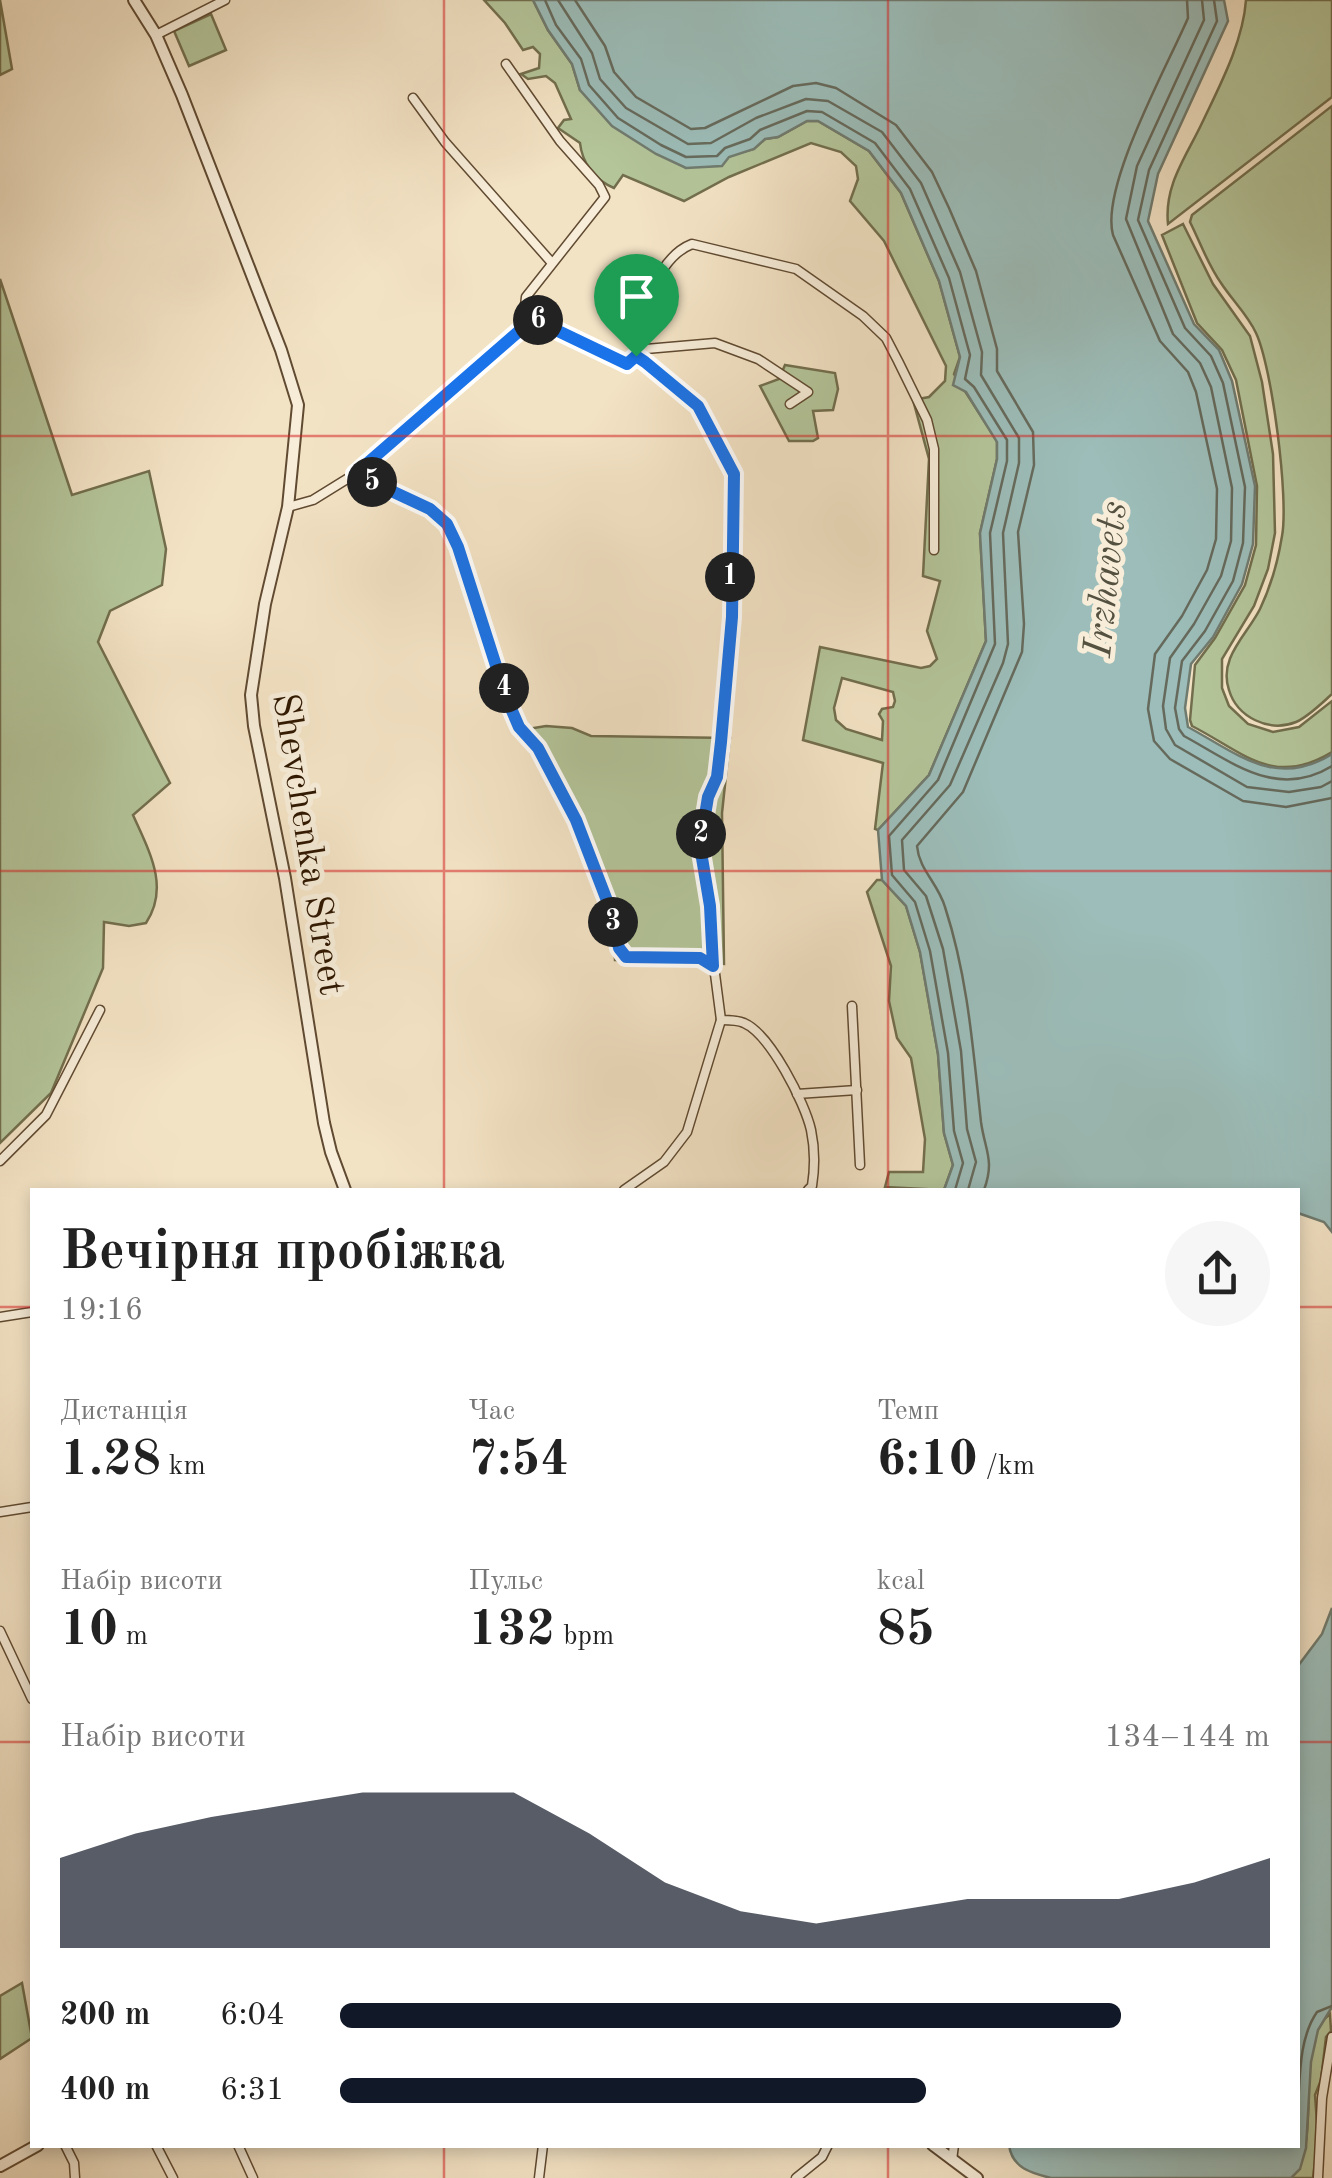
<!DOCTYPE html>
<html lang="uk">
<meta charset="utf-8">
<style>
body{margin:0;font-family:"Old Standard TT",serif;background:#f6f6f6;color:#222;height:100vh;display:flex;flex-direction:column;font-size:38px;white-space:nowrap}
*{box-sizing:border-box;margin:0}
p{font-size:32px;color:#767676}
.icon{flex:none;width:55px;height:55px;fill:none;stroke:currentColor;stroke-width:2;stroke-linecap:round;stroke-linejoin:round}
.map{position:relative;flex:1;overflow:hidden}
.panel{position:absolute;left:30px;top:1188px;width:1270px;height:960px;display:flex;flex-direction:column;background:#fff;border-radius:0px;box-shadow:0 5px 15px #0003}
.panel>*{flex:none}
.pin{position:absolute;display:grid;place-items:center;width:85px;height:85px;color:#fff;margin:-102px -42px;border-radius:50% 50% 50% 0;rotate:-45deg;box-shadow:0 0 10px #0007}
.pin .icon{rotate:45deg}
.km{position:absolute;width:50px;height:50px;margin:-25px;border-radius:50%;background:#222;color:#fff;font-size:28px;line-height:50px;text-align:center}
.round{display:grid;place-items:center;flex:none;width:105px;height:105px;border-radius:52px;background:#f6f6f6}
.head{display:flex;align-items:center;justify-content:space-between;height:170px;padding:0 30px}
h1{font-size:55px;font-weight:700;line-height:75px}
.metrics{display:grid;grid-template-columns:repeat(3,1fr);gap:15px;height:170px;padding:10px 30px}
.metrics div{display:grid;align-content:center}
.metrics b{font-size:50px;font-weight:700}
.metrics small{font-size:28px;font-weight:400}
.metrics p{font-size:28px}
.chart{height:280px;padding:20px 30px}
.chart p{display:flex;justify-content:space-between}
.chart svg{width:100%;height:180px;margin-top:10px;fill:#111827;opacity:.7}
ul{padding:0 30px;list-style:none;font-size:32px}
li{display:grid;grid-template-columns:160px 120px 1fr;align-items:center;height:75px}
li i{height:25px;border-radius:12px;background:#111827}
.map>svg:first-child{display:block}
.green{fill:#b4c59a;stroke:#726e4d;stroke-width:2.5;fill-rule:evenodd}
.water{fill:#9cbdb9;stroke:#707b6f;stroke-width:2.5}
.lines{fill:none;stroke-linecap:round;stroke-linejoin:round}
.shore{stroke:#666a5c;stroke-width:2.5}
.minor-casing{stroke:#604a31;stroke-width:11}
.tertiary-casing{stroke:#604a31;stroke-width:14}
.minor{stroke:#f7edd9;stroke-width:8}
.tertiary{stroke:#f7edd9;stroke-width:10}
.route-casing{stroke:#fff;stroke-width:20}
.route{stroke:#1a73e8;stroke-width:12}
.grid{fill:none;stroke:#d62828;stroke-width:2.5;stroke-opacity:0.55}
.labels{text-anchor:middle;stroke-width:10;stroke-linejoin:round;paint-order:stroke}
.street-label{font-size:38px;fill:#2f1700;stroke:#f7edd9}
.water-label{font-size:40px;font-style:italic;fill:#555141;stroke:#f7edd9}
</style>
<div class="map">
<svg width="1332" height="2178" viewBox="0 0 1332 2178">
<rect width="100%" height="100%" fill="#f3e3c5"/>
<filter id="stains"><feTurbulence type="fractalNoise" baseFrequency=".002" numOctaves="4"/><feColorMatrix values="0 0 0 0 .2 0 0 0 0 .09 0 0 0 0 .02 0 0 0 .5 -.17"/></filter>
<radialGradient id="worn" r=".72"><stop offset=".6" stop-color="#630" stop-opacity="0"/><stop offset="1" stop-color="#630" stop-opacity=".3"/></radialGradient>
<g class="green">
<path d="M0,0l12,69 -12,6z"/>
<path d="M484,0h49l15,30 24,34 8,26 106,78 68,-19 11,-10 13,-2 29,-16h11l51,30 32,42 38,88 21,76 -6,17 43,67v18l-17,74 6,108 -57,134 -51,55 -3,-1 8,-66 -80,-23 17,-93 101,21 9,-2 7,-7 -10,-28 13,-50 -17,-5 6,-117 -16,-59 16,-3 16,-16 1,-15 -62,-125 -34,-40 8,-22 -2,-13 -15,-14 -30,-9 -82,34 -45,24 -61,-26 -9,13c-19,-8 -32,-25 -34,-45l-22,-15 6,-8 7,-1 -16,-36 -9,-7 -18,3 -7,-5 18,-6 1,-14 -7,-7 -10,3 -18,-27zM842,678l51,14 2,9 -2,6 -11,2 -3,5 4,7 -1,19 -36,-11 -10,-9 -2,-12z"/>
<path d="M1246,0h86v97l-164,127c-4,-39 18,-67 34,-101 18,-38 41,-81 44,-123z"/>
<path d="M211,14l15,36 -37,16 -15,-35z"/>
<path d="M1332,106v588c-10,9 -24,23 -36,28 -27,11 -59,-5 -67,-32 -11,-32 18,-55 31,-81 11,-23 18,-48 22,-73 7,-37 -10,-169 -26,-203 -8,-18 -24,-33 -35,-50 -13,-18 -21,-41 -31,-61l2,-7z"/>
<path d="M1183,224l30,60 37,52 12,46 11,72 2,79 -7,36 -14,37 -32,53v29l7,18 19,18 25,8 26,-5 33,-26v51c-59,36 -89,0 -140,-26l-2,-6 5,-55 20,-27 30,-53 11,-40 1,-59 -21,-106 -14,-30 -25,-27 -35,-88z"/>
<path d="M0,279l72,216 77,-24 17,78 -4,36 -52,26 -12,31 72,141 -37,32c16,36 37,72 13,108l-17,3 -25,-4 -1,46 -52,125 -51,50z"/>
<path d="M785,365l50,8 3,16 -5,21 -20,1 5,27 -5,3h-24l-29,-55 19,-7z"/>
<path d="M546,726l26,2 19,8 139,2 -8,75 2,151 -109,-4c-1,-55 -65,-184 -99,-229z"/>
<path d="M877,880h5l24,26 14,46 18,102 6,79 9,32 -9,25 -59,-3 4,-15h34l2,-33 -14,-81 -14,-20 -8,-37 2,-35 -24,-74z"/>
<path d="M22,1983l10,55 -32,21v-63z"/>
<path d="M1330,2014l1,17 -5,6 -5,43 -6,15 3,42 -5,41h-22c34,-35 0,-135 39,-164z"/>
</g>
<g class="water">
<path d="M533,0h691l4,21 -70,153 -10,47 46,103 25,26 13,31 23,105 -2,58 -11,40 -29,53 -22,27 -6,44 3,19c50,27 88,62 144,27v478l-8,-10 -26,-9v-23h-354l9,-25 -9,-32 -6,-79 -18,-102 -14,-46 -24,-26 -4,-50 51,-55 57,-134 -6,-108 17,-74v-17l-31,-50 -13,-7 7,-28 -21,-76 -38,-88 -32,-42 -51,-30h-11l-29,16 -13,2 -11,10 -25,8 -7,9 -36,2 -30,-14 -44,-28 -32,-36 -8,-26 -24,-34z"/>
<path d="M1332,1608v399l-14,23 -7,32 -5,86 -6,21 -9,9h-240c-20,-5 -39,-10 -42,-33h289v-479l24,-32z"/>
</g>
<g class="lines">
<g class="shore">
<path d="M545,0l11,25 25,34 8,26 29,33 43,27 25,12 31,-1 8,-8 25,-9 10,-9 47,-19 15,1 53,31 35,46 39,89 21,77 -5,24 9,8 33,53v21l-17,72 5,111 -57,136 -49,56 3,39 23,27 15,49 18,102 6,78 9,32 -8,27"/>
<path d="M558,0l34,53 8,26 26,29 62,36 23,-1 45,-25 50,-19 22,2 54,31 39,51 39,89 22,80 -1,23 38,63v25l-16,70 5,111 -5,19 -53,122 -48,55 2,30 22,26 17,53 18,102 6,78 9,33 -8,28"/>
<path d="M575,0l30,46 9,26 22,25 55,32 14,-1 88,-42 23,-3 20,5 60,37 36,47 17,36 27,63 21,78v22l36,61 1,33 -16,67 6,92 -2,28 -59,140 -46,54c2,24 21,37 28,61 23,71 28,142 36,215 4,29 14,38 3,68"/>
<path d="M1187,0l1,18c-21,49 -88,169 -75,217l47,106 28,31 8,20 21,97 -1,50 -9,31 -25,46 -27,38 -7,55 6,32 16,18 73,42 43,6 46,-9"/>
<path d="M1202,0l2,20 -67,146 -11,53 47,115 27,29 11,24 21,101 -1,53 -10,35 -27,48 -24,34 -7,48 3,23 9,16 72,42 42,5 32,-5 11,-6"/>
<path d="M1214,0l3,21 -68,149 -11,50 47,108 26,28 12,27 22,104 -2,56 -10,38 -28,50 -23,30 -7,47 4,21 5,7c48,26 93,64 148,30"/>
<path d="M1298,2107c2,-31 1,-69 19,-95l15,-6"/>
</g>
<g class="minor-casing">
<g id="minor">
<path d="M156,35l69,-35"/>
<path d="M506,64l54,77 39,44 6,12 -79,100 -1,9 8,13"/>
<path d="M413,98l32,44 107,121"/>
<path d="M533,319l18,5 76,40 8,-8 10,6 53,45 36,67 -2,143 -11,125 -4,35 -9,20 -8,49 10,60 2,45 9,69c7,0 17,0 23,3 26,11 61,80 67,107 4,19 4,37 1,56l-4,4"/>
<path d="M635,356c3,-37 21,-98 57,-112l104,25 67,47 23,22 12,23 29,59 7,29v101"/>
<path d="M635,356l11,-7 69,-6 43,16 50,33 -18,12"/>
<path d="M355,474l75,35 17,15 11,23 49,150 12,30 19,21 38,72 35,91 8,37 7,9 73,1 14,8"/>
<path d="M288,507l25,-7 42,-26 178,-155"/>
<path d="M852,1006l8,159"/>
<path d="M797,1094l60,-4"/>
<path d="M0,1161l46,-46 54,-105"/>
<path d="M624,1190l40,-28 23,-30 34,-112"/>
<path d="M0,1317l32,-5"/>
<path d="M0,1512l32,-5"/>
<path d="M0,1631l32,68"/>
<path d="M65,2145l9,18 1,15"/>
<path d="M156,2145l17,33"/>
<path d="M238,2145l15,33"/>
<path d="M952,2160l2,-15"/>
<path d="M539,2178l4,-33"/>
<path d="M796,2178l26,-21 6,-12"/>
<path d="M1318,2178l4,-80 10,-61"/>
</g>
</g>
<g class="tertiary-casing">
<g id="tertiary">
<path d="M134,0l22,35 26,60 99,255 17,55 -10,102 -23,97 -14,91 3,31 31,152 39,245 7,29 14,38"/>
<path d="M933,2145l44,33"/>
<path d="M0,2166l38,-21"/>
</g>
</g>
<use href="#minor" class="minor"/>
<use href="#tertiary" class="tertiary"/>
</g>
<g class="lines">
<g class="route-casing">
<path id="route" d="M533,319l94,45 9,-8 9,6 53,44 36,68 -2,143 -11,125 -4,35 -9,20 -8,49 10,60 3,60 -13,-8 -74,-1 -7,-9 -8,-37 -35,-91 -38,-72 -19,-21 -13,-30 -48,-150 -11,-23 -17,-15 -75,-35z"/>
</g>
<use href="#route" class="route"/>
</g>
<path class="grid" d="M444,0v1190M888,0v1190M0,436h1332M0,871h1332M0,1307h32M1298,1307h34M0,1742h32M1298,1742h34M444,2145v33M888,2145v33"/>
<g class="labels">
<g class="street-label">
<text transform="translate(310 844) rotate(81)" y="13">Shevchenka Street</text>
</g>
<g class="water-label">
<text transform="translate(1104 579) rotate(-84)" y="14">Irzhavets</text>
</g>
</g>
<rect width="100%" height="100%" filter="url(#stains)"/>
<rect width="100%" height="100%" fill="url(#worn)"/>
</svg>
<div class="pin" style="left:636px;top:356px;background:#1e9e55"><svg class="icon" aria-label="arrive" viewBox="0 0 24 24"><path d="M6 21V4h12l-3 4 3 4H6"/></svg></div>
<b class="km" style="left:730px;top:577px">1</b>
<b class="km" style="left:701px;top:834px">2</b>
<b class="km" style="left:613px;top:922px">3</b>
<b class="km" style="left:504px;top:688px">4</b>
<b class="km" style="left:372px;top:482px">5</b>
<b class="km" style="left:538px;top:320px">6</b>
<section class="panel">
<div class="head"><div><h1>Вечірня пробіжка</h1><p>19:16</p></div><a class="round"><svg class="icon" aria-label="share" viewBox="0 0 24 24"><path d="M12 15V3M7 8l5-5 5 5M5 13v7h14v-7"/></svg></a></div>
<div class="metrics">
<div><p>Дистанція</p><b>1.28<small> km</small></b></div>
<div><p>Час</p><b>7:54</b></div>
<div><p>Темп</p><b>6:10<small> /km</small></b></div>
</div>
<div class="metrics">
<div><p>Набір висоти</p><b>10<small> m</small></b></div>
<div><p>Пульс</p><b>132<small> bpm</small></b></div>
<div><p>kcal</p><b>85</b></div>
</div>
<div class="chart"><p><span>Набір висоти</span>134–144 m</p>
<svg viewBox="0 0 160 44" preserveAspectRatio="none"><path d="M0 44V22L10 16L20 12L30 9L40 6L50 6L60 6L70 16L80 28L90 35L100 38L110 35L120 32L130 32L140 32L150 28L160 22V44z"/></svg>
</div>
<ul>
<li><b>200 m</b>6:04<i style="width:84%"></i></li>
<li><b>400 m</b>6:31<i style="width:63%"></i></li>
</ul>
</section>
</div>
